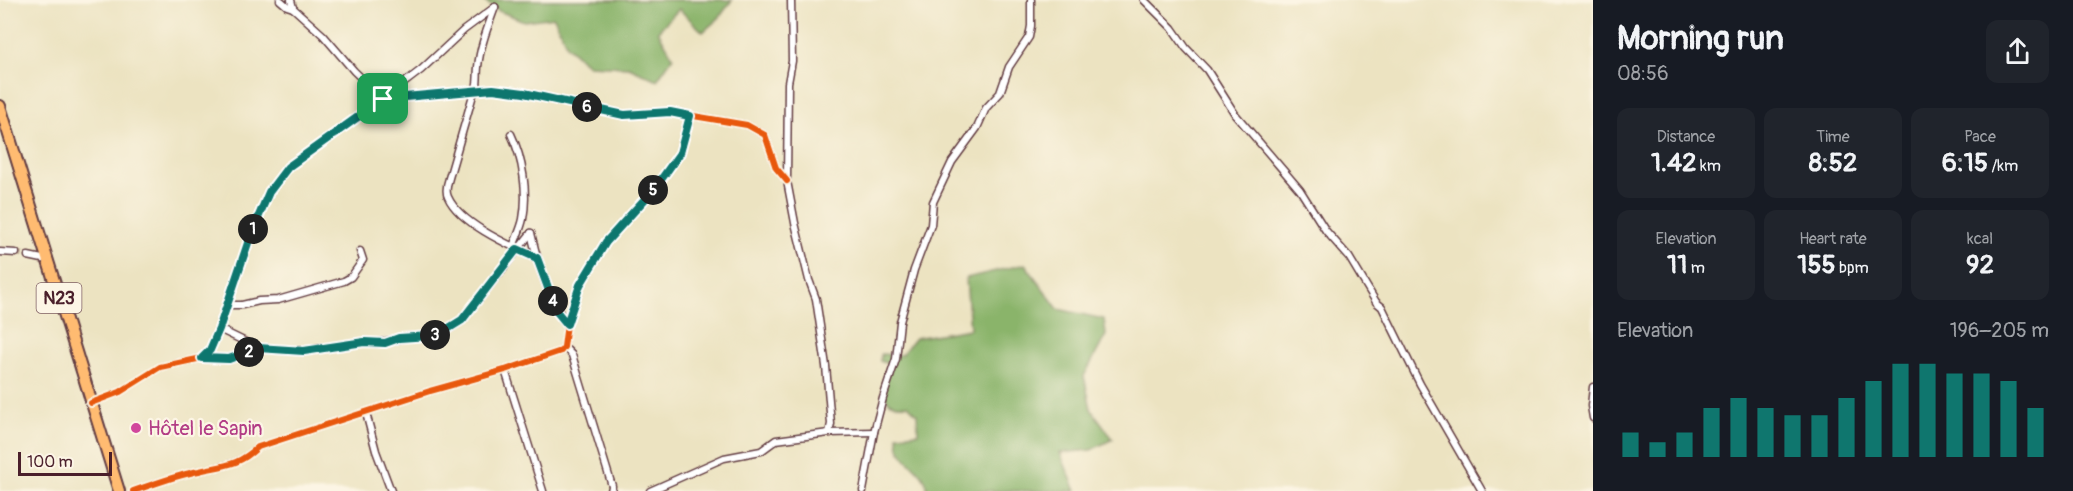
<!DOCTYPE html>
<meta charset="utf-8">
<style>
body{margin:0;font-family:Pangolin,sans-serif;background:#20242c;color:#f1f3f6;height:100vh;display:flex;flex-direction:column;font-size:22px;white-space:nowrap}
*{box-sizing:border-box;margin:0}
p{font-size:20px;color:#9ea1a6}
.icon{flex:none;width:33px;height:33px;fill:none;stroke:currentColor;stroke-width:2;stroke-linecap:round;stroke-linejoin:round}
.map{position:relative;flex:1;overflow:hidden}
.drawer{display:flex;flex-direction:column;background:#171b24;width:480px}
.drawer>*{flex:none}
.scale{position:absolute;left:18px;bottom:15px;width:94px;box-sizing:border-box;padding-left:6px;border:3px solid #4a1f2b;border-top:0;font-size:16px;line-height:21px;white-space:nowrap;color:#4a1f2b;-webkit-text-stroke:4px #fcf5e5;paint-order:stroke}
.pin{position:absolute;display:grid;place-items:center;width:51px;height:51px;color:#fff;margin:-26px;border-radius:12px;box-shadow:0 3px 9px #0006}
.km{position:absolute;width:30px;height:30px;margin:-15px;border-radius:50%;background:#222;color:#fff;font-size:16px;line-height:30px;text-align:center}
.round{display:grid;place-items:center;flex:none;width:63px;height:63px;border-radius:12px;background:#20242c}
.head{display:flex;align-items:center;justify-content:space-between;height:102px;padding:0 24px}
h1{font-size:33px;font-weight:800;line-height:45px}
.metrics{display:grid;grid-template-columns:repeat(3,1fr);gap:9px;height:102px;padding:6px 24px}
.metrics div{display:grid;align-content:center;border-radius:12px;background:#20242c;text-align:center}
.metrics b{font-size:26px;font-weight:800}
.metrics small{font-size:16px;font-weight:400}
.metrics p{font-size:16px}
.chart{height:168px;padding:12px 24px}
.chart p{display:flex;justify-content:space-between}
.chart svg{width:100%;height:108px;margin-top:6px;stroke:#0f766e;stroke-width:6}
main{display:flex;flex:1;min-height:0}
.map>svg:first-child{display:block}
.forest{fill:#8ab46b;stroke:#6a6a4b;stroke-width:1.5}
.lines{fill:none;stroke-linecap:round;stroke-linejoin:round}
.street-tunnel{stroke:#ccbca3;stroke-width:6;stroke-dasharray:6 3;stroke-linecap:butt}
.street-casing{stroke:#623c42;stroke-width:9}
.highway-casing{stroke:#623c42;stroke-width:14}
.street{stroke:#fff;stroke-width:6}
.highway{stroke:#ffbb71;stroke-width:10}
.cycleway-casing{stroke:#fcf5e5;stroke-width:10}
.cycleway{stroke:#e8590c;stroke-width:6}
.route-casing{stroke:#fff;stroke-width:12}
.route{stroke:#0f766e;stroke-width:8}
.hotel-dot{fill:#d1479c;stroke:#fcf5e5;stroke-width:2}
.labels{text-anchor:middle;stroke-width:4.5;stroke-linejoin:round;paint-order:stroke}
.shield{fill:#fcf5e5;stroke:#7f5f63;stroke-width:1.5}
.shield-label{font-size:18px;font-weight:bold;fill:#4a1f2b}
.hotel-label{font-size:20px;fill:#b23c85;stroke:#fcf5e5;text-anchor:start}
</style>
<main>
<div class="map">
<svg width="1593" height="491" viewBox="0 0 1593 491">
<rect width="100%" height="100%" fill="#fcf5e5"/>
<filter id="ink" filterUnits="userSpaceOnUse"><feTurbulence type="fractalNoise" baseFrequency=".0167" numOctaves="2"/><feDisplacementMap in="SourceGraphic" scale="12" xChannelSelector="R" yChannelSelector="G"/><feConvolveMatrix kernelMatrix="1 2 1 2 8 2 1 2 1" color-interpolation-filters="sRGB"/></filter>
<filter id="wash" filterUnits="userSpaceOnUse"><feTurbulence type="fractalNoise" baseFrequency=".008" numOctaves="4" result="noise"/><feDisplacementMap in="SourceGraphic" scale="24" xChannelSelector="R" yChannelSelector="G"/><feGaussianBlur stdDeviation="1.35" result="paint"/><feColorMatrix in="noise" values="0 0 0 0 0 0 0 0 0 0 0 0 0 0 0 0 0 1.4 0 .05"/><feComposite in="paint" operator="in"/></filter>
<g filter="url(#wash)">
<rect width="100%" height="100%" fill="#ece3c1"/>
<g class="forest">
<path d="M482,0h250l-13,18 -16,14 -24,-23 -21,22 15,26 -16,23 -28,-13 -41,-2 -21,-19 -13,-29 -30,4 -25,-10z"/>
<path d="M1025,264l33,45 46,10 2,16 -22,41 7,33 22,30 -22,11 -31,3 16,38h-149c2,-17 -20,-27 -27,-41 -2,-4 -2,-10 -2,-15l20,-2 -1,-19 -9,-9c-32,3 -24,-21 -19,-41l-9,-3 1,-7 20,1 14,-17 55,-9 -4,-51z"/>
</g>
</g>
<g filter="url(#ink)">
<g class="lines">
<path class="street-tunnel" d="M16,253l12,3"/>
<g class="street-casing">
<g id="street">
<path d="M280,0l7,6 6,2"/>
<path d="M291,0l2,8 30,27 31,36 29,28 38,-29 43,-40 31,-23"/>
<path d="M791,0l1,61 -4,22 -1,98 8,42 14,57 7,19 10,67 5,58 -2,9"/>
<path d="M1144,0l28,28 14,20 21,22 28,44 65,76 26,41 23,26 27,45 6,5 38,77 62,107"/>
<path d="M495,7c-7,20 -15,39 -17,60 -1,9 1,21 -5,28l-24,83c-2,6 -4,13 -1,19 12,27 63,49 89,61"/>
<path d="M511,134c12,25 17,58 12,85 -2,10 -7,19 -10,28"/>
<path d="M531,233c7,31 17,65 36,91"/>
<path d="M0,252l16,1"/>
<path d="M28,256l19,4"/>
<path d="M228,305h14l17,-4 19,-1 66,-19 7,-4 12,-17 -3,-9"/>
<path d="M219,329l39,19 46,3 60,-9 13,1 31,-6 22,-1 17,-6 15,-10 69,-87"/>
<path d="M564,347l8,8 40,131 -1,5"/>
<path d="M202,358l27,1 29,-11"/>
<path d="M505,370l38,121"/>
<path d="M1593,387l-2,19 2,12"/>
<path d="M91,403l29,-11 40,-25 42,-9 8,-8 18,-45 22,-68 19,-45 19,-25 95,-68 110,-10 31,4 100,22 46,-3 77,13 18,10 11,33 11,13"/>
<path d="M366,413l10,38 15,40"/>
<path d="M133,491c22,-7 44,-16 66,-20 26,-6 39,-5 59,-24l172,-56 75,-21 56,-19 3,-4 3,-23 13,-40 26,-42 49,-54 25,-35 10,-37"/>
<path d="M650,491l74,-33 37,-7 15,-11 53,-7 45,-1"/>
<path d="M863,491l11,-59 9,-34 13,-39 4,-37 14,-52 17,-45 2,-23 19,-40 25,-34 9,-20 14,-15 9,-26 20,-30 2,-11v-26"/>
</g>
</g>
<g class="highway-casing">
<path id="highway" d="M0,106l119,385"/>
</g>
<use href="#street" class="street"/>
<use href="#highway" class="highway"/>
<g class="cycleway-casing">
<g id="cycleway">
<path d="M91,403l29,-11 40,-25 42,-9 8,-8 18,-45 22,-68 19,-45 19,-25 95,-68 110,-10 31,4 100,22 46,-3 77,13 18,10 11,33 11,13"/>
<path d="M133,491c22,-7 44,-16 66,-20 26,-6 39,-5 59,-24l172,-56 75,-21 56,-19 3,-4 3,-23 13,-40 26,-42 49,-54 25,-35 10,-37"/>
</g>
</g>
<use href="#cycleway" class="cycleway"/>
</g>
</g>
<g class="lines" filter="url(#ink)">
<g class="route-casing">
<path id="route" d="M493,89l31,4 100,22 46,-3 20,4 -10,37 -25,35 -49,54 -26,43 -13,39 -10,-12 -20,-54 -20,-9 -55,71 -21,13 -11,3 -31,2 -14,5 -21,-1 -60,9 -46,-3 -29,11 -27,-1 8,-8 9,-21 31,-92 19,-45 19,-25 95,-68z"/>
</g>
<use href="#route" class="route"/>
</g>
<circle class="hotel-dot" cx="136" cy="428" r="6"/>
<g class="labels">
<rect class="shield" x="36.5" y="283" width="45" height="30" rx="4.5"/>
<g class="shield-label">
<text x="59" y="304">N23</text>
</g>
<g class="hotel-label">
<text x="148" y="435">Hôtel le Sapin</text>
</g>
</g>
</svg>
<div class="scale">100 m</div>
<div class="pin" style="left:383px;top:99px;background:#1e9e55"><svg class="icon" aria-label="arrive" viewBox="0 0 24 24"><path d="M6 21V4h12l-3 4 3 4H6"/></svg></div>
<b class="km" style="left:253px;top:229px">1</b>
<b class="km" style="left:249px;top:352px">2</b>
<b class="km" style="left:435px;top:335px">3</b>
<b class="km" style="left:553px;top:301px">4</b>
<b class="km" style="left:653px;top:190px">5</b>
<b class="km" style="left:587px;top:107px">6</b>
</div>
<section class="drawer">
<div class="head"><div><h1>Morning run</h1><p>08:56</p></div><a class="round"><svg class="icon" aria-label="share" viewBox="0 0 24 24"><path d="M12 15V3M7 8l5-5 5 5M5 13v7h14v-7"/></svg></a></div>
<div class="metrics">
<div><p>Distance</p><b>1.42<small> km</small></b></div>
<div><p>Time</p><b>8:52</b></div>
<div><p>Pace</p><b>6:15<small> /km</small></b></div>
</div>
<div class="metrics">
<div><p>Elevation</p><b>11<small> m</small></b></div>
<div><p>Heart rate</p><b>155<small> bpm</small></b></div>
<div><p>kcal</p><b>92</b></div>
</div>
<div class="chart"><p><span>Elevation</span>196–205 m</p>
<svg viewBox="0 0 160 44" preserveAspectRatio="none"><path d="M5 44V34M15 44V38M25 44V34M35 44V24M45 44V20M55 44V24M65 44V27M75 44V27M85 44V20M95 44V13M105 44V6M115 44V6M125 44V10M135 44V10M145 44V13M155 44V24"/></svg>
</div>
</section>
</main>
